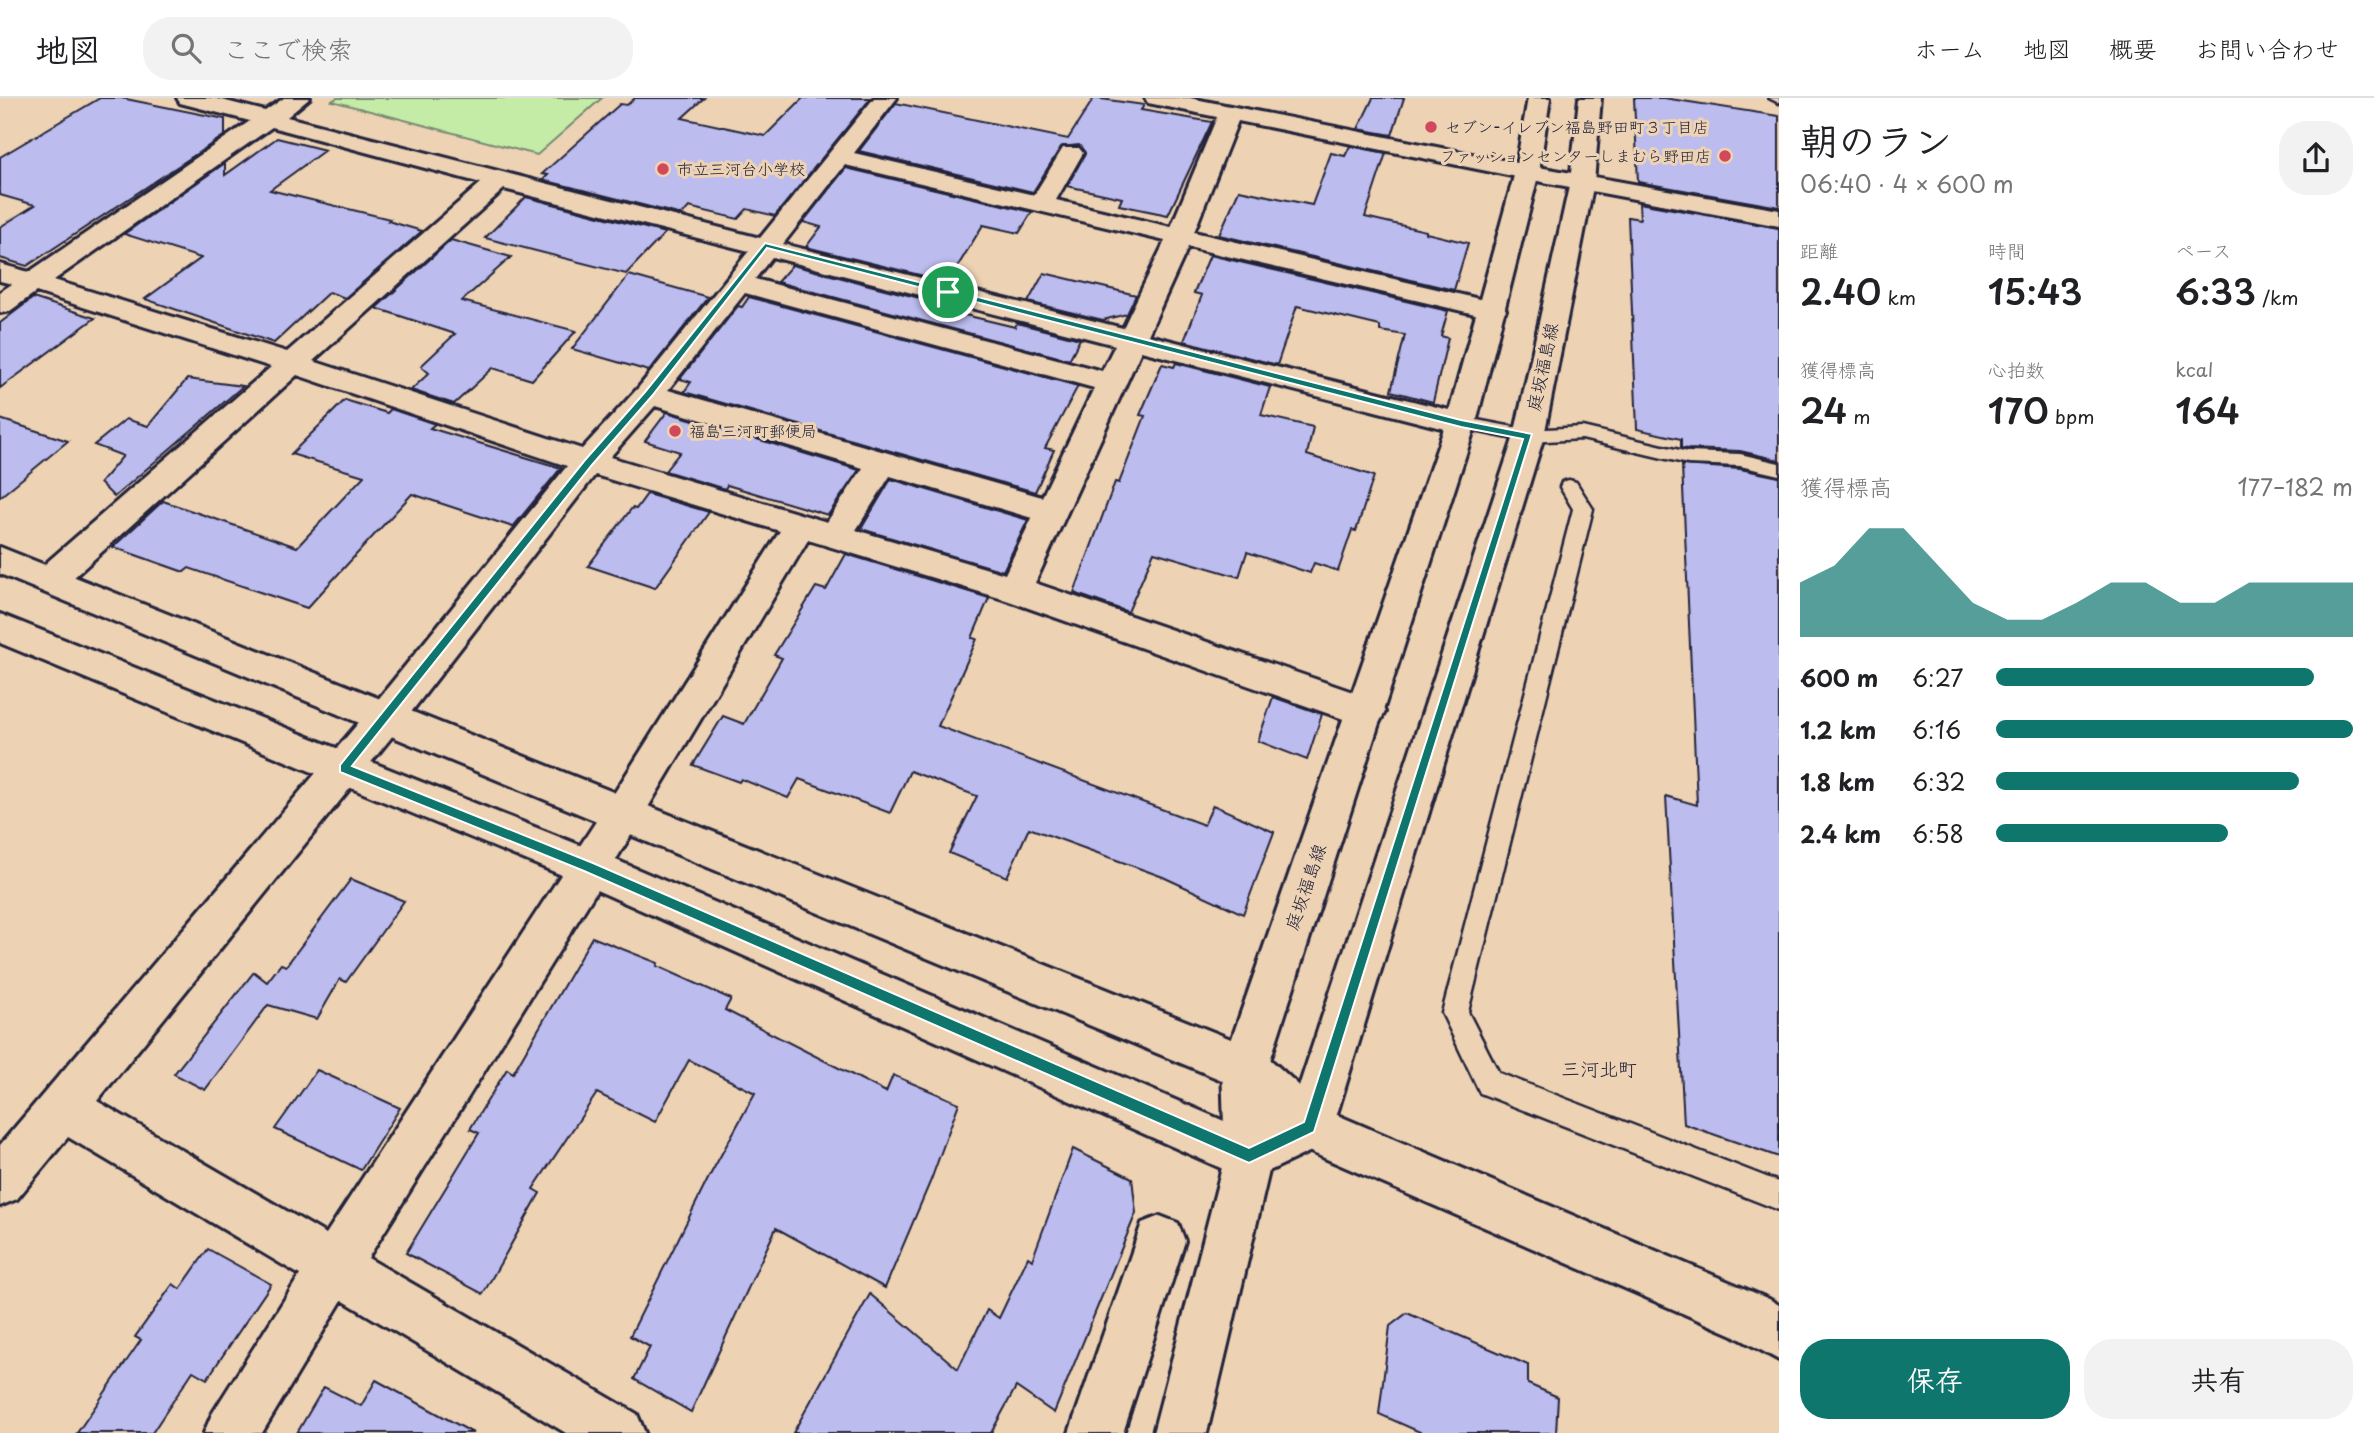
<!DOCTYPE html>
<html lang="ja">
<meta charset="utf-8">
<style>
body{margin:0;font-family:"Playpen Sans","Klee One",sans-serif;background:#f2f2f2;color:#202124;height:100vh;display:flex;flex-direction:column;font-size:26px;white-space:nowrap}
*{box-sizing:border-box;margin:0}
p{font-size:23px;color:#757577}
.icon{flex:none;width:38px;height:38px;fill:none;stroke:currentColor;stroke-width:2;stroke-linecap:round;stroke-linejoin:round}
.map{position:relative;flex:1;overflow:hidden}
.panel{display:flex;flex-direction:column;background:#fff;width:595px}
.panel>*{flex:none}
.pin{position:absolute;display:grid;place-items:center;width:60px;height:60px;color:#fff;margin:-30px;border:4px solid #fff;border-radius:50%;box-shadow:0 2px 7px #0007}
.round{display:grid;place-items:center;flex:none;width:74px;height:74px;border-radius:28px;background:#f2f2f2}
.summary{display:flex;align-items:center;justify-content:space-between;height:119px;padding:0 21px}
h1{font-size:38px;font-weight:600;line-height:52px}
.stats{display:grid;grid-template-columns:repeat(3,1fr);gap:10px;height:119px;padding:7px 21px}
.stats div{display:grid;align-content:center}
.stats b{font-size:35px;font-weight:600}
.stats small{font-size:19px;font-weight:400}
.stats p{font-size:19px}
.chart{height:196px;padding:14px 21px}
.chart p{display:flex;justify-content:space-between}
.chart svg{width:100%;height:126px;margin-top:7px;fill:#0f766e;opacity:.7}
.button{display:flex;gap:14px;margin-top:auto;padding:14px 21px}
.button a{flex:1;height:80px;border-radius:28px;background:#0f766e;color:#fff;font-size:28px;font-weight:600;line-height:80px;text-align:center}
.button a+a{background:#f2f2f2;color:#202124}
ul{padding:0 21px;list-style:none;font-size:23px}
li{display:grid;grid-template-columns:112px 84px 1fr;align-items:center;height:52px}
li i{height:18px;border-radius:9px;background:#0f766e}
header{display:flex;align-items:center;gap:42px;box-sizing:border-box;height:98px;padding:0 35px;background:#fff;border-bottom:2px solid #e0e0e0}
header strong{font-size:33px}
nav{display:flex;gap:38px;margin-inline-start:auto;font-size:24px}
.search{width:490px;height:63px;background:#f2f2f2;display:flex;align-items:center;gap:18px;box-sizing:border-box;padding:0 24px;border-radius:28px;color:#757577;font-size:26px}
main{display:flex;flex:1;min-height:0}
.map>svg:first-child{display:block}
.green{fill:#c5eca7;stroke:#748771;stroke-width:2}
.building{fill:#bcbcee;stroke:#22223b;stroke-width:2}
.lines{fill:none;stroke-linecap:round;stroke-linejoin:round}
.service-casing{stroke:#22223b;stroke-width:5}
.minor-casing{stroke:#22223b;stroke-width:6}
.tertiary-casing{stroke:#22223b;stroke-width:6}
.secondary-casing{stroke:#22223b;stroke-width:6}
.service{fill:#edd3b4;fill-rule:evenodd}
.minor{fill:#edd3b4;fill-rule:evenodd}
.tertiary{fill:#edd3b4;fill-rule:evenodd}
.secondary{fill:#edd3b4;fill-rule:evenodd}
.route{fill:#0f766e;stroke:#fff;stroke-width:2;fill-rule:evenodd}
.poi-dot{fill:#d1495b;stroke:#edd3b4;stroke-width:2.5}
.labels{text-anchor:middle;stroke-width:6;stroke-linejoin:round;paint-order:stroke}
.far-poi-label{font-size:16px;fill:#22223b;stroke:#edd3b4;text-anchor:start}
.street-label{font-size:18px;fill:#22223b;stroke:#edd3b4}
.neighbourhood-label{font-size:19px;fill:#22223b;stroke:#edd3b4}
</style>
<header>
<strong>地図</strong>
<div class="search"><svg class="icon" aria-label="search" viewBox="0 0 24 24"><circle cx="10" cy="10" r="6"/><path d="M15 15l6 6"/></svg>ここで検索</div>
<nav><a>ホーム</a><a>地図</a><a>概要</a><a>お問い合わせ</a></nav>
</header>
<main>
<div class="map">
<svg width="1779" height="1335" viewBox="0 0 1779 1335">
<rect width="100%" height="100%" fill="#edd3b4"/>
<filter id="ink" filterUnits="userSpaceOnUse"><feTurbulence type="fractalNoise" baseFrequency=".0143" numOctaves="2"/><feDisplacementMap in="SourceGraphic" scale="14" xChannelSelector="R" yChannelSelector="G"/><feConvolveMatrix kernelMatrix="1 2 1 2 8 2 1 2 1" color-interpolation-filters="sRGB"/></filter>
<g filter="url(#ink)">
<path class="green" d="M337,0h265l-65,57 -205,-54z"/>
<g class="building">
<path d="M100,0h21l104,21v16l-198,131 -27,-8v-31l35,-22 -35,-10v-38z"/>
<path d="M635,0h69l-22,20 83,18 38,-38h68l-96,118 -28,-7 -9,10 -49,-12 -7,8 -139,-35 5,-5 -6,-1 78,-70 7,1z"/>
<path d="M1094,0l50,7 -3,5 71,12 -44,93 -49,-10 3,-7 -55,-12 18,-32 -6,-9 -18,2 -28,45 -174,-41 37,-48 172,36z"/>
<path d="M1373,0h31l-12,37 -34,-6z"/>
<path d="M1634,0h30l115,18v91l-141,-25z"/>
<path d="M277,40l48,12 -55,40 120,29 -2,2 34,10 -77,67 -16,-6 -55,51 -129,-44 56,-41 -77,-24 101,-71v12z"/>
<path d="M1350,48l36,7 -21,64 61,14v2l42,10 -14,47 -235,-55 20,-45 73,15 19,-52 14,3z"/>
<path d="M846,70l186,44 -13,21 -36,-8 -35,57 -142,-35 15,-20 -18,-5z"/>
<path d="M526,99l139,36 -39,41 -141,-36z"/>
<path d="M1639,105l140,25v232l-39,-9 -52,-2 -7,-1v-9l-44,-10 -9,-212 12,2z"/>
<path d="M451,142l60,17 -49,44 114,30 -44,49 -39,-12 -39,36 -43,-14 18,-17 -8,-7 34,-32 -79,-26z"/>
<path d="M1210,157l238,56 -7,25 7,2 -15,64 -42,-11 14,-56 -25,-4v-5l-83,-20 -20,59 -93,-24 18,-46 -8,-2z"/>
<path d="M792,167l143,37 -3,5 83,20 2,-4 63,16 -11,21 -292,-78z"/>
<path d="M1044,175l92,22 -9,19 -24,6 -75,-18z"/>
<path d="M629,177l79,22 -59,74 -77,-22z"/>
<path d="M749,199l329,89 -33,62 9,2 -19,42 -351,-100 7,-10 -11,-3 58,-73 4,1z"/>
<path d="M33,200l62,20 -95,70v-65z"/>
<path d="M1176,265l94,24 -9,28 52,12 -6,28 67,21 -18,55 -4,-1 -14,41 -24,-8 -4,10 -63,-21 -8,25 -85,-25 -26,60 -54,-19 41,-111 4,1 26,-67 -5,-1 22,-51 12,3z"/>
<path d="M187,281l56,7 -129,111 -14,-14 23,-27 -29,-11 32,-26 22,7z"/>
<path d="M345,302l42,13 4,-4 44,15 -5,4 131,40 -48,59 -101,-33 -105,114 -118,-40 -5,4 -71,-25 50,-46 134,46 67,-71 -73,-22z"/>
<path d="M667,314l192,58 -31,45 -101,-30 -2,4 -60,-18 15,-19 -35,-11z"/>
<path d="M0,321l68,22 -68,56z"/>
<path d="M1682,367l58,4 39,8v680l-95,-33 -18,-328 31,9z"/>
<path d="M891,381l137,41 -25,51 -142,-42z"/>
<path d="M647,396l62,18 -54,76 -67,-22 44,-58 4,1z"/>
<path d="M846,456l143,44 -17,40 5,1 -39,87 266,99 9,-20 61,27 -31,82 -80,-37 -134,-49 -22,49 -58,-24 28,-57 -67,-25 -20,42 -91,-34 -11,19 -47,-19 -2,3 -46,-17 30,-49 21,8 38,-66 -8,-3 42,-68 10,3z"/>
<path d="M1273,599l49,17 -15,46 -49,-19z"/>
<path d="M351,781l53,22 -58,81 -6,-3 -23,40 -49,-14 -63,85 -31,-16 80,-102 13,10 14,-18 5,2z"/>
<path d="M592,839l66,26 -1,3 74,33 -6,11 161,82 7,-17 66,28 -28,77 -46,108 -109,-60 -85,184 -57,-33 16,-32 -20,-11 79,-159 46,-84 -66,-33 -34,62 -58,-29 -64,96 7,4 -57,101 -77,-41 73,-120 -9,-4 37,-60 6,4z"/>
<path d="M317,972l83,38 -39,62 -86,-41z"/>
<path d="M1073,1051l59,29 4,35 -82,200 -38,-26 -25,46h-198l77,-139 88,75 29,-59 12,8 29,-61 4,3z"/>
<path d="M208,1151l63,35 -64,95 -14,-8 -41,62h-75l64,-93 -6,-3 38,-53 7,5z"/>
<path d="M1407,1215l121,52v19l30,13 -2,36h-134l-43,-19 11,-88z"/>
<path d="M376,1282l97,53h-176l27,-46 37,19z"/>
</g>
<g class="lines">
<g class="service-casing">
<g id="service">
<path d="M1769,0h10v5z"/>
<path d="M1461,319l68,13 53,-3 106,25 52,2 39,9v12l-39,-9 -52,-2 -106,-25 -53,3 -74,-15 -3,-4z"/>
<path d="M1569,382l7,2 17,27 -125,503 31,61 280,109v28l-299,-117 -38,-80 131,-504 -13,-22 2,-5z"/>
</g>
</g>
<g class="minor-casing">
<g id="minor">
<path d="M177,0h37l51,13 19,-13h26l-23,19 473,121 114,-140h23l-43,55 180,42 29,-47h16l4,5 -27,47 115,27 46,-110 -69,-14 -3,-5h45l337,67 252,45v16l-252,-47 -289,-58 -44,111 298,70 10,2 4,6 -4,6 -10,2 -304,-71 -40,88 313,78 11,3 4,7 -4,7 -11,3 -320,-82 -106,232 344,118 6,11 -6,11 -13,4 -360,-127 -198,-60 -170,284 -270,434 269,156 8,19h-79l-224,-133 -80,133h-58l8,-19 88,-139 -232,-138 -51,62 -17,7v-61l372,-438 195,-241 -270,-91 -236,214 -12,4 -12,-4 -5,-9 5,-9 234,-204 -235,-75 -26,19 -10,2v-21l12,-8 -12,-3v-17l29,8 221,-151 -70,-18zM272,29l209,56 -194,169 -233,-72zM845,67l320,76 -42,87 -340,-84zM504,91l245,62 -110,136 -57,62 -269,-88zM772,159l343,88 -13,26 -347,-92zM745,195l349,95 -52,109 -374,-107zM655,308l208,62 -36,54 -217,-65zM595,377l185,56 -170,269 -284,434 -229,-133 301,-372zM890,378l142,42 -27,56 -149,-44z"/>
<path d="M1309,1005l460,196 10,6v55l-46,-25 -441,-191 -7,-17 7,-17z"/>
<path d="M1160,1118l18,7 7,18 -62,192h-54l73,-210z"/>
</g>
</g>
<g class="tertiary-casing">
<g id="tertiary">
<path d="M0,449l1261,504 65,59 7,17 -7,17 -17,7 -17,-7 -63,-61 -1229,-509z"/>
<path d="M0,516l602,240 664,285 7,17 -7,17 -17,7 -17,-7 -658,-293 -574,-237z"/>
</g>
</g>
<g class="secondary-casing">
<path id="secondary" d="M1528,0h22l-11,74 -63,251 -208,644 3,54 20,-10 223,-675 56,-254 9,-84h22l-7,84 -50,254 -211,691 -7,17 -57,27 -62,262h-54l72,-277 -3,-89 224,-644 69,-251z"/>
</g>
<use href="#service" class="service"/>
<use href="#minor" class="minor"/>
<use href="#tertiary" class="tertiary"/>
<use href="#secondary" class="secondary"/>
</g>
</g>
<path class="route" d="M765,145l696,177 71,14 -218,698 -65,31 -665,-292 -244,-99v-7l245,-305 60,-68zM767,150l694,179 62,12 -219,683 -55,26 -656,-285 -241,-97 240,-301 60,-69z"/>
<g class="poi-dot">
<circle cx="1431" cy="29" r="7"/>
<circle cx="1725" cy="58" r="7"/>
<circle cx="663" cy="71" r="7"/>
<circle cx="675" cy="333" r="7"/>
</g>
<g class="labels">
<g class="far-poi-label">
<text x="1445" y="35">セブン-イレブン福島野田町３丁目店</text>
<text x="1711" y="64" text-anchor="end">ファッションセンターしまむら野田店</text>
<text x="677" y="77">市立三河台小学校</text>
<text x="689" y="339">福島三河町郵便局</text>
</g>
<g class="street-label">
<text transform="translate(1543 269) rotate(-78)" y="6">庭坂福島線</text>
<text transform="translate(1306 789) rotate(-71)" y="6">庭坂福島線</text>
</g>
<g class="neighbourhood-label">
<text x="1599" y="978">三河北町</text>
</g>
</g>
</svg>
<div class="pin" style="left:948px;top:194px;background:#1e9e55"><svg class="icon" aria-label="arrive" viewBox="0 0 24 24"><path d="M6 21V4h12l-3 4 3 4H6"/></svg></div>
</div>
<section class="panel">
<div class="summary"><div><h1>朝のラン</h1><p>06:40 · 4 × 600 m</p></div><a class="round"><svg class="icon" aria-label="share" viewBox="0 0 24 24"><path d="M12 15V3M7 8l5-5 5 5M5 13v7h14v-7"/></svg></a></div>
<div class="stats">
<div><p>距離</p><b>2.40<small> km</small></b></div>
<div><p>時間</p><b>15:43</b></div>
<div><p>ペース</p><b>6:33<small> /km</small></b></div>
</div>
<div class="stats">
<div><p>獲得標高</p><b>24<small> m</small></b></div>
<div><p>心拍数</p><b>170<small> bpm</small></b></div>
<div><p>kcal</p><b>164</b></div>
</div>
<div class="chart"><p><span>獲得標高</span>177–182 m</p>
<svg viewBox="0 0 160 44" preserveAspectRatio="none"><path d="M0 44V25L10 19L20 6L30 6L40 19L50 32L60 38L70 38L80 32L90 25L100 25L110 32L120 32L130 25L140 25L150 25L160 25V44z"/></svg>
</div>
<ul>
<li><b>600 m</b>6:27<i style="width:89%"></i></li>
<li><b>1.2 km</b>6:16<i style="width:100%"></i></li>
<li><b>1.8 km</b>6:32<i style="width:85%"></i></li>
<li><b>2.4 km</b>6:58<i style="width:65%"></i></li>
</ul>
<div class="button"><a>保存</a><a>共有</a></div>
</section>
</main>
